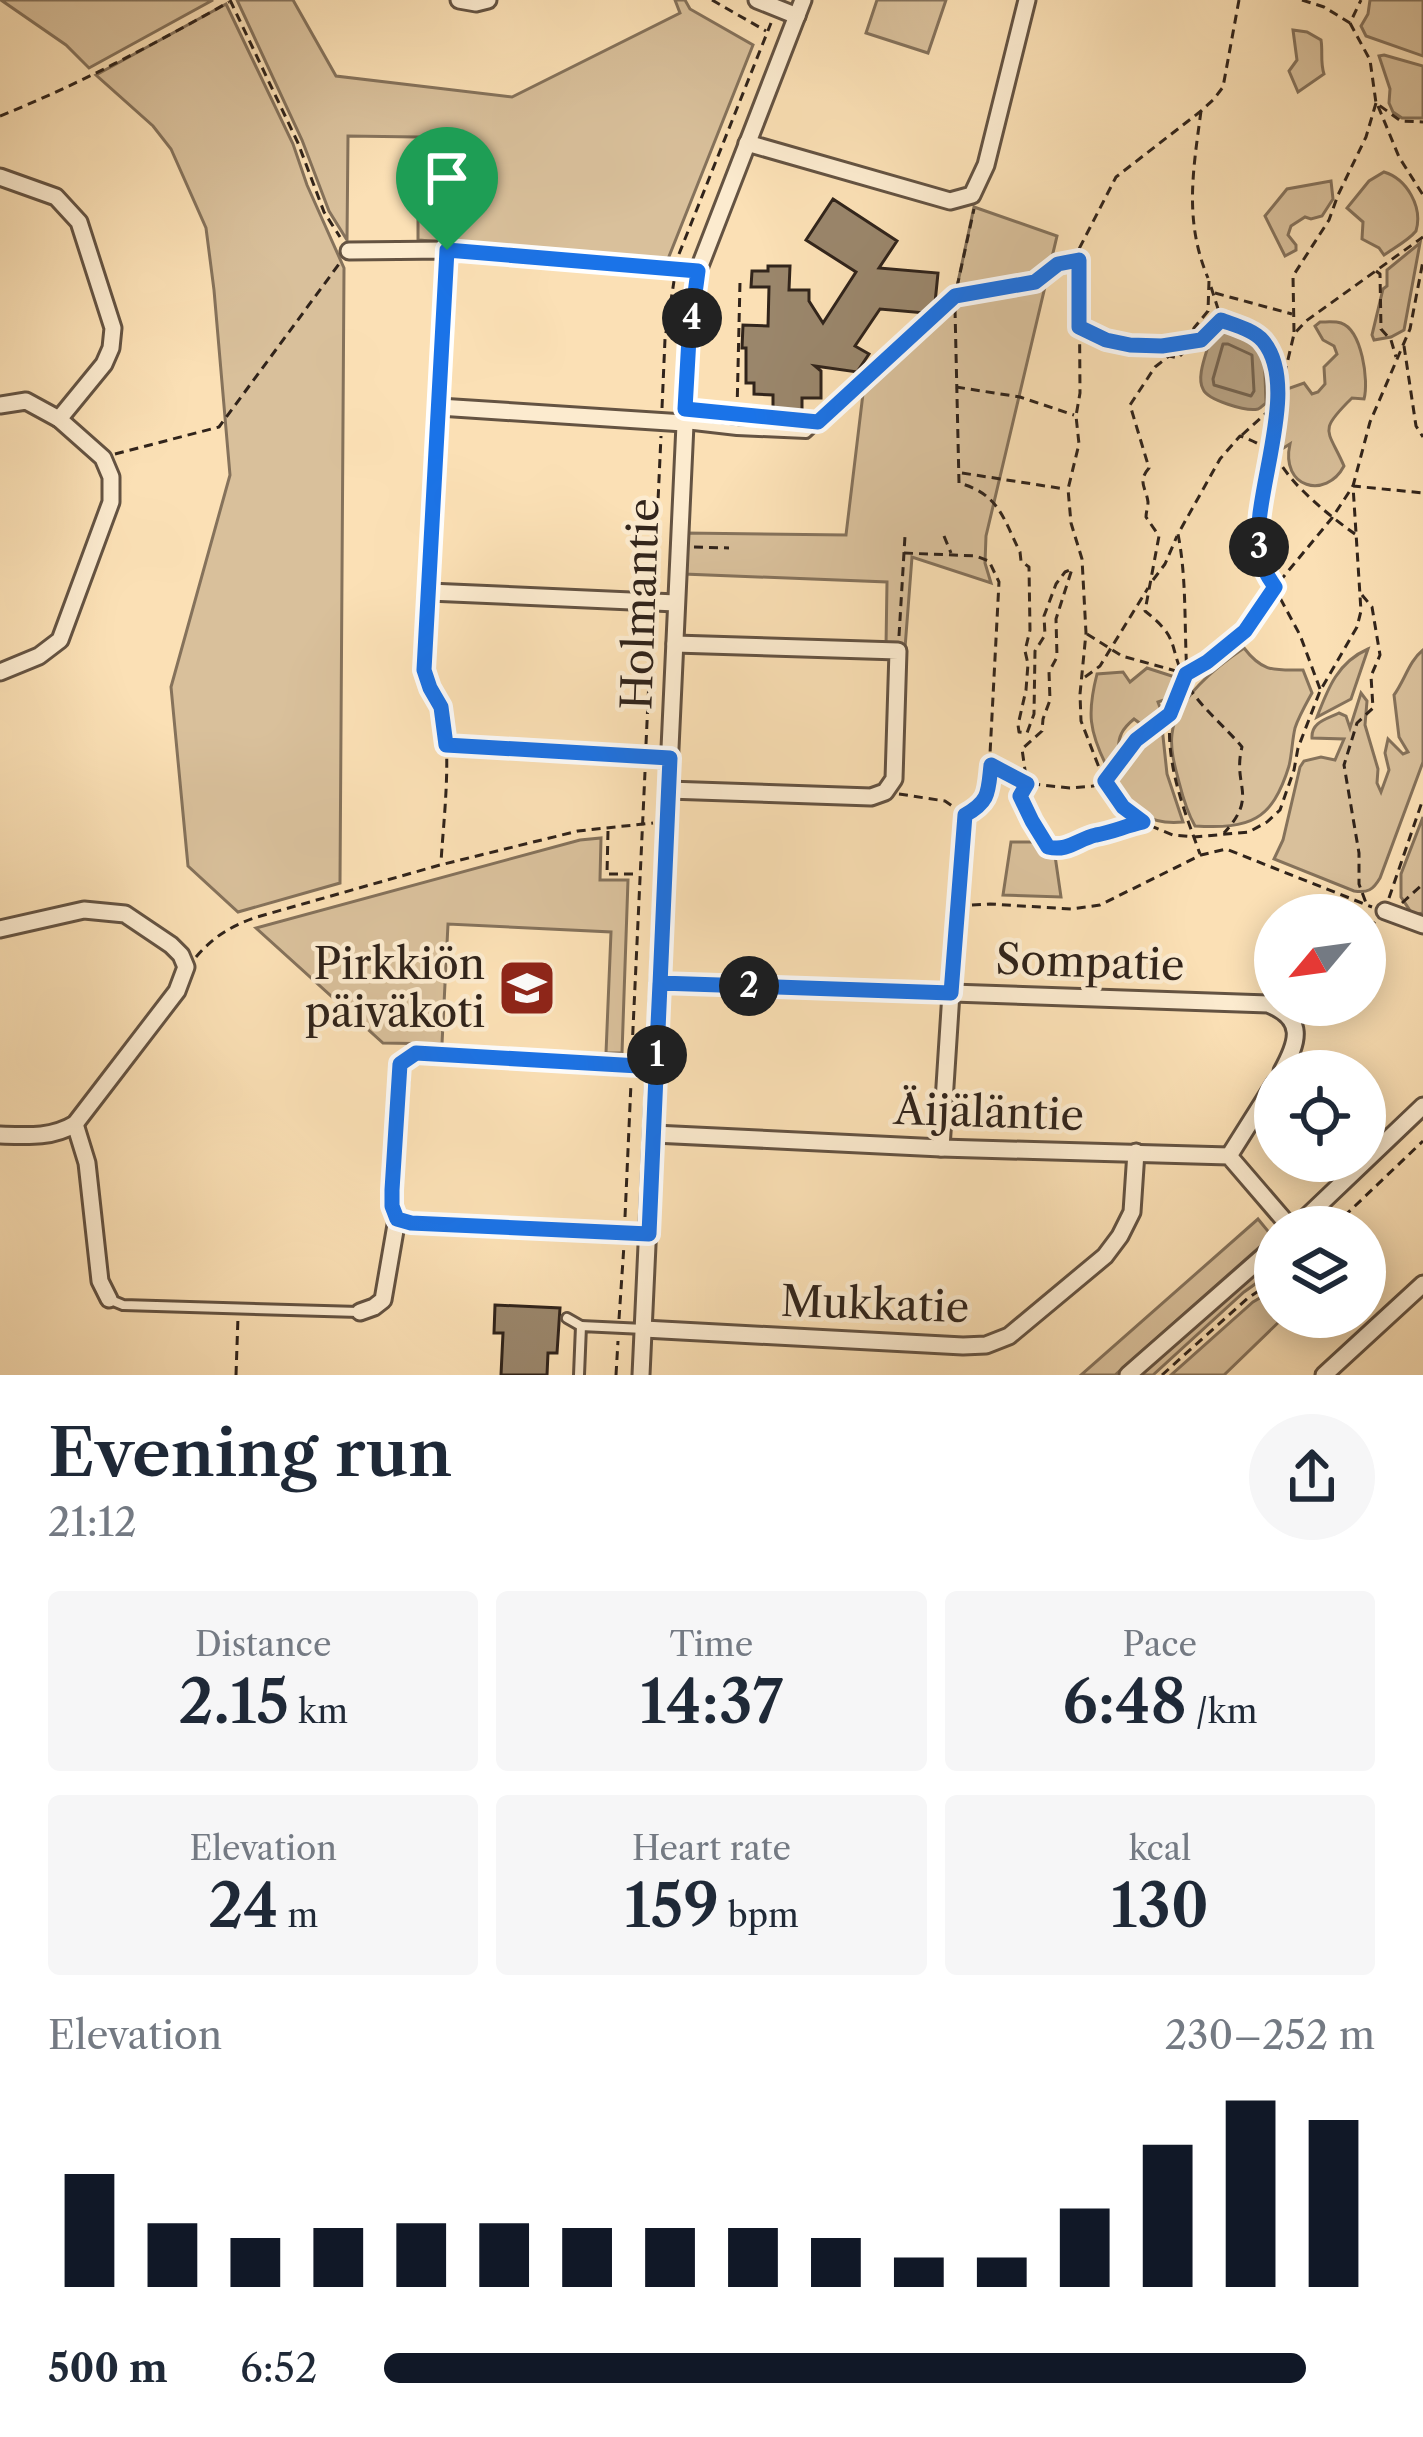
<!DOCTYPE html>
<meta charset="utf-8">
<style>
body{margin:0;font-family:"Libre Caslon Text",serif;background:#f6f6f7;color:#1f2937;height:100vh;display:flex;flex-direction:column;font-size:45px;white-space:nowrap}
*{box-sizing:border-box;margin:0}
p{font-size:39px;color:#747a83}
.icon{flex:none;width:66px;height:66px;fill:none;stroke:currentColor;stroke-width:2;stroke-linecap:round;stroke-linejoin:round}
.map{position:relative;height:1375px;overflow:hidden}
.details{display:flex;flex-direction:column;background:#fff;flex:1}
.details>*{flex:none}
.needle{width:78px;rotate:241deg}
.buttons{position:absolute;left:1254px;top:894px;display:grid;gap:24px}
.buttons a{display:grid;place-items:center;width:132px;height:132px;border-radius:50%;background:#fff;box-shadow:0 6px 30px #0003;font-size:60px}
.pin{position:absolute;display:grid;place-items:center;width:102px;height:102px;color:#fff;margin:-123px -51px;border-radius:50% 50% 50% 0;rotate:-45deg;box-shadow:0 0 12px #0007}
.pin .icon{rotate:45deg}
.km{position:absolute;width:60px;height:60px;margin:-30px;border-radius:50%;background:#222;color:#fff;font-size:33px;line-height:60px;text-align:center}
.round{display:grid;place-items:center;flex:none;width:126px;height:126px;border-radius:63px;background:#f6f6f7}
.summary{display:flex;align-items:center;justify-content:space-between;height:204px;padding:0 48px}
h1{font-size:66px;font-weight:600;line-height:90px}
.figures{display:grid;grid-template-columns:repeat(3,1fr);gap:18px;height:204px;padding:12px 48px}
.figures div{display:grid;align-content:center;border-radius:12px;background:#f6f6f7;text-align:center}
.figures b{font-size:60px;font-weight:600}
.figures small{font-size:33px;font-weight:400}
.figures p{font-size:33px}
.chart{height:336px;padding:24px 48px}
.chart p{display:flex;justify-content:space-between}
.chart svg{width:100%;height:216px;margin-top:12px;stroke:#111827;stroke-width:6}
ul{padding:0 48px;list-style:none;font-size:39px}
li{display:grid;grid-template-columns:192px 144px 1fr;align-items:center;height:90px}
li i{height:30px;border-radius:15px;background:#111827}
.map>svg:first-child{display:block}
.green{fill:#d9c09b;stroke:#85725b;stroke-width:3}
.water{fill:#b6a081;stroke:#816e58;stroke-width:3}
.lines{fill:none;stroke-linecap:round;stroke-linejoin:round}
.shore{stroke:#74624e;stroke-width:3}
.building{fill:#9a866b;stroke:#31241b;stroke-width:3}
.service-casing{stroke:#645342;stroke-width:14}
.minor-casing{stroke:#645342;stroke-width:21}
.path{stroke:#31241b;stroke-width:3;stroke-dasharray:9 6;stroke-linecap:butt}
.service{stroke:#fcebcf;stroke-width:8}
.minor{stroke:#fcebcf;stroke-width:15}
.route-casing{stroke:#fff;stroke-width:24}
.route{stroke:#1a73e8;stroke-width:15}
.labels{text-anchor:middle;stroke-width:9;stroke-linejoin:round;paint-order:stroke}
.street-label{font-size:42px;fill:#31241b;stroke:#fcebcf}
.poi-label{font-size:42px;fill:#31241b;stroke:#fcebcf;text-anchor:end}
</style>
<div class="map">
<svg width="1423" height="1375" viewBox="0 0 1423 1375">
<rect width="100%" height="100%" fill="#fbe0b5"/>
<filter id="stains"><feTurbulence type="fractalNoise" baseFrequency=".00167" numOctaves="4"/><feColorMatrix values="0 0 0 0 .2 0 0 0 0 .09 0 0 0 0 .02 0 0 0 .5 -.17"/></filter>
<radialGradient id="worn" r=".72"><stop offset=".6" stop-color="#630" stop-opacity="0"/><stop offset="1" stop-color="#630" stop-opacity=".3"/></radialGradient>
<g class="green">
<path d="M1,0h212l-124,68 -23,-23z"/>
<path d="M237,0h56l43,76 176,21 168,-84 -5,-13h10l5,9 63,36 -85,214 -250,-19v-103l-70,-1 -1,104 -18,-29 -27,-71z"/>
<path d="M877,0h69l-18,53 -62,-20z"/>
<path d="M1370,0h53v56l-57,-20 -5,-10 7,-12z"/>
<path d="M226,4l67,140 14,41 37,83 -4,615 -102,29 -50,-46 -17,-179 59,-212 -16,-185 -8,-62 -35,-79 -18,-23 -57,-51z"/>
<path d="M1293,30l14,2 14,8c2,12 -1,22 3,34l-26,18 -9,-21 8,-11z"/>
<path d="M1384,55l39,11v52h-21l-9,-6 -4,-9 1,-14 -11,-33z"/>
<path d="M1384,172c23,7 39,35 32,59 -7,9 -22,17 -32,24l-5,-7 -17,-9 1,-17 -16,-14 22,-27z"/>
<path d="M1331,181l2,18 -11,17 -11,3 -6,-2 -14,9 -3,9 8,10v5l-11,6 -20,-40 22,-27z"/>
<path d="M974,207l83,29 -71,300 -1,27 6,20 -79,-26 -7,91 -19,-1 1,-65 -203,-8 1,-41 161,2 19,-158 90,-81z"/>
<path d="M1420,243l-16,87 -13,7 -17,3 -2,-5 11,-46 4,-3v-16z"/>
<path d="M1320,322c7,0 15,-1 21,1 21,7 28,58 23,76l-12,-1c-35,34 -24,31 -8,68 -18,34 -64,22 -54,-22l-13,8 -3,-4c4,-20 13,-40 13,-59l17,-6 8,11 6,-2 7,-8 -1,-17 13,-13 -3,-8 -11,-6 -8,-14z"/>
<path d="M694,412l118,12 -7,6 -112,-8z"/>
<path d="M1244,648c19,25 31,22 59,22l9,23c-6,11 -13,23 -17,35 -3,13 -3,26 -6,38 -17,55 -39,63 -94,60 -8,-14 -12,-28 -16,-44 -4,-15 -9,-32 -7,-48 3,-34 45,-68 72,-86z"/>
<path d="M1368,649l-17,50 -34,18c11,-29 21,-55 51,-68z"/>
<path d="M1423,650v112l-43,116c-7,12 -12,15 -26,13l-80,-32 9,-19 17,-73 4,-6 17,-4 14,3 9,-21 -32,-1c-1,-16 15,-19 27,-25l7,3 4,12 11,-35 6,8 -2,24 13,44 -1,14 4,9 8,-22 -4,-17 3,-14 15,15 5,-2 -9,-15 -5,-42c11,-15 15,-34 29,-45z"/>
<path d="M1147,668l31,10 -8,20 -12,4 4,11 -17,14 -11,-8c-11,9 -17,18 -15,32l-12,16c-18,-36 -20,-54 -10,-93l26,-2 7,10z"/>
<path d="M1162,727l5,47 16,48c-41,4 -50,-16 -72,-45l32,-37z"/>
<path d="M1423,817v96l-10,2 -12,-18v-23z"/>
<path d="M601,838l-1,42h28l-6,173h-16l5,-121 -163,-8 -6,120 -59,-1 -127,-115 324,-88z"/>
<path d="M1011,842h42l8,55 -58,-2z"/>
<path d="M1258,1219l14,17 -157,139h-34z"/>
<path d="M1275,1251v19l-31,22 -91,83h-17z"/>
<path d="M1275,1289v28h9l-60,58h-53l82,-73z"/>
</g>
<path class="water" d="M1225,331l34,12 5,4 2,56c-3,2 -5,5 -8,6 -11,3 -51,-9 -55,-20 -7,-13 4,-36 7,-50z"/>
<g class="lines">
<path class="shore" d="M1223,344h5l24,11 2,36 -3,5 -37,-11 -1,-6z"/>
</g>
<g class="building">
<path d="M833,199l64,42 -18,27 59,5 -3,30 -10,10 -45,-4 -25,37 14,8 -12,18 -42,-6 6,5v27h-19v14h-29v-17l-19,-1v-11h-8v-35h-4l1,-23 25,1 1,-39h-18l1,-16h16v-5h22l-1,24h20v11l14,22 33,-51 -50,-32z"/>
<path d="M495,1305l65,3 -3,45h-9l-1,22h-46l2,-42h-9z"/>
</g>
<g class="lines">
<g class="service-casing">
<g id="service">
<path d="M685,424l52,6 69,3 149,-137"/>
<path d="M111,1300l12,5 236,7"/>
<path d="M567,1318l14,8"/>
<path d="M579,1375l2,-49 63,3"/>
</g>
</g>
<g class="minor-casing">
<g id="minor">
<path d="M459,0l17,3 12,-3"/>
<path d="M757,0l40,16"/>
<path d="M747,143l203,58 22,-6 14,-30 41,-165"/>
<path d="M0,177l56,20 23,25 34,106 -2,20 -7,16 -45,55"/>
<path d="M349,251l98,-1 251,21"/>
<path d="M0,405l26,-4 33,18 44,39 8,19v25l-51,138 -21,16 -39,16"/>
<path d="M439,407l245,16"/>
<path d="M429,592l247,11"/>
<path d="M430,688l-6,-18 23,-420"/>
<path d="M492,748l178,10"/>
<path d="M668,790l203,7 14,-5 9,-13 4,-128 -223,-7"/>
<path d="M1385,911l38,14"/>
<path d="M0,929l84,-19 41,4 46,31 10,10 5,12 -9,24 -102,133c-23,14 -48,12 -75,11"/>
<path d="M660,983l608,21c38,15 30,38 14,67"/>
<path d="M75,1124l12,39 13,118 9,18"/>
<path d="M654,1134l287,14 288,8 61,71"/>
<path d="M941,1148l10,-155"/>
<path d="M1229,1156l46,-73"/>
<path d="M1296,1227l127,-121"/>
<path d="M649,1234l-238,-11 -14,-4 -5,-13v-16l9,-126 15,-11 240,15"/>
<path d="M360,1312l14,-5 9,-7 14,-81"/>
<path d="M644,1329l319,17 23,-1 23,-9 96,-80 15,-20 12,-24 4,-60"/>
<path d="M641,1375l48,-1037 9,-67 105,-271"/>
<path d="M1128,1375l147,-129"/>
<path d="M1324,1375l99,-91"/>
</g>
</g>
<g class="path">
<path d="M230,0l68,143 26,69 16,25"/>
<path d="M712,0l54,31"/>
<path d="M1239,0l-16,87 -9,12 -13,12 -85,66 -37,72 1,144 -4,23 3,28 -11,45 3,34 11,36 4,74 -6,61 1,27 19,49 23,37 23,17 27,11 21,2 55,-5 18,-10 13,-12 14,-40 4,-22 22,-57 37,-64 4,-16 -8,-125 17,-64 40,-93 13,-68"/>
<path d="M1302,0l22,7 26,16 11,-23"/>
<path d="M1350,23l20,37 6,43 25,18 22,1"/>
<path d="M1378,106l21,51 24,38"/>
<path d="M1201,111c-8,60 -17,110 7,167"/>
<path d="M0,116c80,-32 154,-72 229,-114"/>
<path d="M679,254l92,-231"/>
<path d="M1376,271l4,3 1,55 10,11 5,17"/>
<path d="M1209,281l-1,30 -14,17 -8,22 -8,8 -9,-2 -14,11 -25,38 19,63c-12,14 -3,19 -1,34 0,5 -2,10 -2,15l13,19 -14,75c35,28 23,32 39,67 11,25 40,47 58,69 -10,40 17,48 -18,86"/>
<path d="M957,287l17,-78"/>
<path d="M1211,287l10,31"/>
<path d="M1215,293l77,21"/>
<path d="M963,295l72,-13 24,-18 19,-3"/>
<path d="M955,309l4,174c40,11 44,35 61,69l1,9 8,6 1,63 -5,21 3,13 -2,26 -8,35 1,7 8,1 7,-19 1,-63 10,-16 -1,-19 12,-32 9,-12 7,-3 -16,50 1,38 -8,15 1,28 -7,19 -1,12 -20,18 5,35 -7,12 28,51 11,3 31,-13 22,-2 10,-9 18,-4"/>
<path d="M1081,328l25,12 24,5 32,1 39,-6 20,-20c50,21 52,22 57,77"/>
<path d="M1294,332l-1,-56 36,-56 9,-25 28,-58 10,-34"/>
<path d="M1404,346l12,80 7,11"/>
<path d="M956,387l64,10 54,18"/>
<path d="M662,408l3,-69 9,-58"/>
<path d="M701,410l104,10"/>
<path d="M737,412l3,-130"/>
<path d="M1242,435l33,-30"/>
<path d="M115,454l104,-27 123,-167"/>
<path d="M962,473l103,16"/>
<path d="M944,536l7,17"/>
<path d="M694,547l35,1"/>
<path d="M904,553l72,3 13,5 10,21 -11,210 -7,14 -16,9 -13,166"/>
<path d="M1153,580l12,-16 12,-28"/>
<path d="M654,588l7,-152"/>
<path d="M1362,595l10,12 8,48 -9,21 2,32 -16,15 -13,42 15,88v31l7,19"/>
<path d="M1087,634l35,22 65,18c-3,-47 0,-94 -9,-140l42,-75 20,-23c40,14 35,27 60,52 17,17 35,32 55,46"/>
<path d="M899,636l6,-100"/>
<path d="M1085,677l15,-11 48,-78"/>
<path d="M1320,689l-20,-54 -34,-63 -7,-18 6,-74 13,-78 16,-68 12,-13 117,-84"/>
<path d="M437,700c18,35 6,122 4,163"/>
<path d="M1170,718c-4,47 14,92 30,136"/>
<path d="M646,744l6,-128"/>
<path d="M446,745l32,2"/>
<path d="M991,765l32,18 47,5 23,-2 12,-5 32,-42 33,-25 17,-40 35,-23 23,-20 30,-44 57,-69 21,-32 70,7"/>
<path d="M899,794l46,7 19,13"/>
<path d="M608,831l-1,43h32"/>
<path d="M1389,898l34,-99"/>
<path d="M1402,903l21,-19"/>
<path d="M957,906l33,-2 82,5 28,-4 101,-50 25,-6 146,58"/>
<path d="M1365,934l10,-12"/>
<path d="M196,957c18,-21 35,-31 61,-40l183,-52 138,-34 75,-8"/>
<path d="M632,1050l13,-278"/>
<path d="M625,1217l6,-134"/>
<path d="M1333,1227l90,-86"/>
<path d="M619,1319l5,-74"/>
<path d="M236,1375l2,-58"/>
<path d="M616,1375l2,-34"/>
<path d="M1162,1375l86,-77 27,-18"/>
</g>
<use href="#service" class="service"/>
<use href="#minor" class="minor"/>
</g>
<g class="lines">
<g class="route-casing">
<path id="route" d="M447,250l-23,420 6,18 11,19 5,38 224,13c-8,159 -13,317 -21,476l-238,-11 -14,-4 -5,-13v-16l8,-126 16,-11 240,14 4,-84 291,10 14,-178c25,-14 23,-23 26,-50l36,19 -7,12 12,25 16,26c20,5 30,-8 48,-12 17,-3 29,-9 47,-13l-20,-15 -18,-26 31,-41 34,-26 16,-40 21,-12 38,-31 30,-44c-7,-10 -14,-21 -16,-34 -8,-59 43,-165 4,-212 -9,-11 -29,-16 -42,-21l-20,20 -39,6 -32,-1 -24,-5 -27,-13v-67l-21,4 -23,18 -80,14 -137,126 -133,-13 4,-71 9,-67 -251,-21"/>
</g>
<use href="#route" class="route"/>
</g>
<defs>
<g id="school-square" transform="scale(3)"><rect x="-9" y="-9" width="18" height="18" rx="4" fill="#8f2418" stroke="#fcebcf"/><path d="M0-5L7-2L0 1L-7-2ZM-4 1L0 2.5L4 1V4Q0 6-4 4Z" fill="#fff"/></g>
</defs>
<g fill-rule="evenodd">
<use href="#school-square" x="527" y="988"/>
</g>
<g class="labels">
<g class="street-label">
<text transform="translate(640 604) rotate(-88)" y="15">Holmantie</text>
<text transform="translate(1090 962) rotate(2)" y="15">Sompatie</text>
<text transform="translate(989 1112) rotate(2)" y="15">Äijäläntie</text>
<text transform="translate(875 1304) rotate(2)" y="15">Mukkatie</text>
</g>
<g class="poi-label">
<text x="485" y="979">Pirkkiön<tspan x="485" dy="48">päiväkoti</tspan></text>
</g>
</g>
<rect width="100%" height="100%" filter="url(#stains)"/>
<rect width="100%" height="100%" fill="url(#worn)"/>
</svg>
<div class="buttons">
<a><svg class="needle" viewBox="-14 -14 28 28"><path d="M0-13l5 13h-10z" fill="#e53935"/><path d="M0 13l5-13h-10z" fill="#747a83"/></svg></a>
<a><svg class="icon" aria-label="locate" viewBox="0 0 24 24"><circle cx="12" cy="12" r="6"/><path d="M12 2v4M12 18v4M2 12h4M18 12h4"/></svg></a>
<a><svg class="icon" aria-label="layers" viewBox="0 0 24 24"><path d="M12 4l9 5-9 5-9-5zM3 14l9 5 9-5"/></svg></a>
</div>
<div class="pin" style="left:447px;top:250px;background:#1e9e55"><svg class="icon" aria-label="arrive" viewBox="0 0 24 24"><path d="M6 21V4h12l-3 4 3 4H6"/></svg></div>
<b class="km" style="left:657px;top:1055px">1</b>
<b class="km" style="left:749px;top:986px">2</b>
<b class="km" style="left:1259px;top:547px">3</b>
<b class="km" style="left:692px;top:318px">4</b>
</div>
<section class="details">
<div class="summary"><div><h1>Evening run</h1><p>21:12</p></div><a class="round"><svg class="icon" aria-label="share" viewBox="0 0 24 24"><path d="M12 15V3M7 8l5-5 5 5M5 13v7h14v-7"/></svg></a></div>
<div class="figures">
<div><p>Distance</p><b>2.15<small> km</small></b></div>
<div><p>Time</p><b>14:37</b></div>
<div><p>Pace</p><b>6:48<small> /km</small></b></div>
</div>
<div class="figures">
<div><p>Elevation</p><b>24<small> m</small></b></div>
<div><p>Heart rate</p><b>159<small> bpm</small></b></div>
<div><p>kcal</p><b>130</b></div>
</div>
<div class="chart"><p><span>Elevation</span>230–252 m</p>
<svg viewBox="0 0 160 44" preserveAspectRatio="none"><path d="M5 44V21M15 44V31M25 44V34M35 44V32M45 44V31M55 44V31M65 44V32M75 44V32M85 44V32M95 44V34M105 44V38M115 44V38M125 44V28M135 44V15M145 44V6M155 44V10"/></svg>
</div>
<ul>
<li><b>500 m</b>6:52<i style="width:93%"></i></li>
</ul>
</section>
